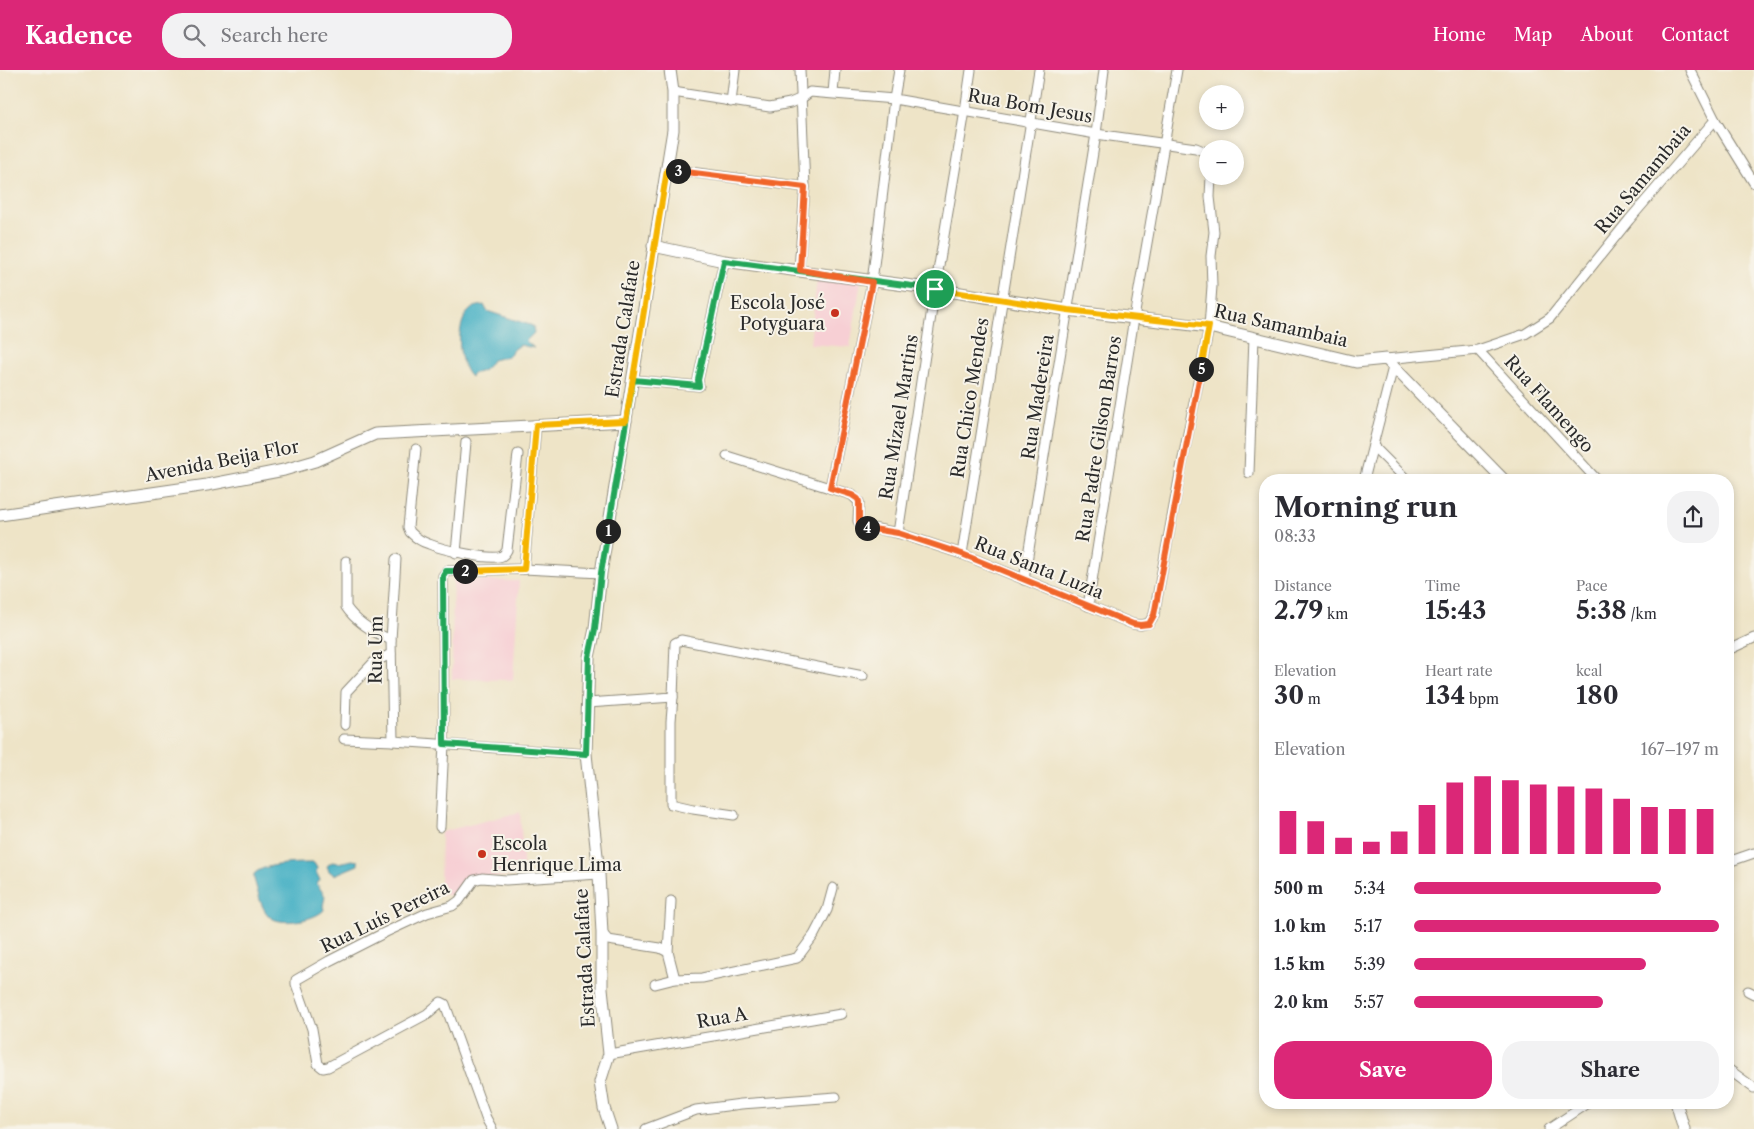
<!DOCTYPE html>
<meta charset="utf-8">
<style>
body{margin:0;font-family:"Libre Caslon Text",serif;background:#f2f2f3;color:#2b2b33;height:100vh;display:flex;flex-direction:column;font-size:19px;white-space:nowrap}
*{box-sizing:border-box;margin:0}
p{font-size:16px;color:#7c7c81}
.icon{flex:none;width:28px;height:28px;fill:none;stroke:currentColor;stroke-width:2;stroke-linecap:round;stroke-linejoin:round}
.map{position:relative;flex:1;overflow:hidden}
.sheet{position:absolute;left:1259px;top:404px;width:475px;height:635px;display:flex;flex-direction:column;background:#fff;border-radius:20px;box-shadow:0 2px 8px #0003}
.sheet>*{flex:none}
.controls{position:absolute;left:1199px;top:15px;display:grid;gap:10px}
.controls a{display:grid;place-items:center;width:45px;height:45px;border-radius:50%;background:#fff;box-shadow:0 2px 8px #0003;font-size:25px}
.pin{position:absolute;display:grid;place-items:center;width:42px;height:42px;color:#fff;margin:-21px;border:2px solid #fff;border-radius:50%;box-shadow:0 1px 5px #0007}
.km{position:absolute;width:25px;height:25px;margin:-12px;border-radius:50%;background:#222;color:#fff;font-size:14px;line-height:25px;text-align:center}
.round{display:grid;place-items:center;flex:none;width:52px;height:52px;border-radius:20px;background:#f2f2f3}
.head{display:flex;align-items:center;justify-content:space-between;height:85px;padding:0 15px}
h1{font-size:28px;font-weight:800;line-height:38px}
.figures{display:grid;grid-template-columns:repeat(3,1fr);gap:8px;height:85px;padding:5px 15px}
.figures div{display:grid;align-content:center}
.figures b{font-size:25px;font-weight:800}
.figures small{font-size:14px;font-weight:400}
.figures p{font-size:14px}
.chart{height:140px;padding:10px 15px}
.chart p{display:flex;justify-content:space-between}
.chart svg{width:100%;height:90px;margin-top:5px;stroke:#db2777;stroke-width:6}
.action{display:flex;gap:10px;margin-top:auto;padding:10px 15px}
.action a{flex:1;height:58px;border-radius:20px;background:#db2777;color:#fff;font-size:20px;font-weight:800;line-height:58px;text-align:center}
.action a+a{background:#f2f2f3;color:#2b2b33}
ul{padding:0 15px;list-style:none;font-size:16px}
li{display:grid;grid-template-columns:80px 60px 1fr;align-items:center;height:38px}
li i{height:12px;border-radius:6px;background:#db2777}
header{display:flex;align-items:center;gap:30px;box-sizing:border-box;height:70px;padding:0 25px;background:#db2777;color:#fff}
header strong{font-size:24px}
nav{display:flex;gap:28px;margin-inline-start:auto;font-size:18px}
.search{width:350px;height:45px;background:#f2f2f3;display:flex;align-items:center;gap:12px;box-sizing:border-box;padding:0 18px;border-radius:20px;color:#7c7c81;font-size:19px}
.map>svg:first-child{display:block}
.built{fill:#f7cfd4}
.water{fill:#47b1c5;stroke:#396e78}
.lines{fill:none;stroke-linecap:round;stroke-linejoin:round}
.minor-casing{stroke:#8c8879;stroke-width:11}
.tertiary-casing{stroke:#8c8879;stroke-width:13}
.minor{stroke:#fff;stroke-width:9}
.tertiary{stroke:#fff;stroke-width:11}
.split-1-casing{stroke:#fff;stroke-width:10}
.split-2-casing{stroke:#fff;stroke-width:10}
.split-3-casing{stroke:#fff;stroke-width:10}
.split-4-casing{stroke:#fff;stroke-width:10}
.split-5-casing{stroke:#fff;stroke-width:10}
.split-6-casing{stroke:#fff;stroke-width:10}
.split-1{stroke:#22a559;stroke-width:6}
.split-2{stroke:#22a559;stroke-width:6}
.split-3{stroke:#f5b400;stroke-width:6}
.split-4{stroke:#f0652b;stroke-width:6}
.split-5{stroke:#f0652b;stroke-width:6}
.split-6{stroke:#f5b400;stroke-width:6}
.poi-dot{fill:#c8321e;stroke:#f7f3e8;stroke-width:2}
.labels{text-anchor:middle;stroke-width:4;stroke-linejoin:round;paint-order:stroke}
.street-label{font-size:18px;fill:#2b2b2b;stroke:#f7f3e8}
.poi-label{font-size:18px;fill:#2b2b2b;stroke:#f7f3e8;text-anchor:end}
</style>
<header>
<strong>Kadence</strong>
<div class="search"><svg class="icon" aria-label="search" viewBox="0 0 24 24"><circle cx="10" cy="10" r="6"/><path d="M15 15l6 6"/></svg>Search here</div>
<nav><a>Home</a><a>Map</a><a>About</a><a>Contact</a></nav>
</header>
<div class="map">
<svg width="1754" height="1059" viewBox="0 0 1754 1059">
<rect width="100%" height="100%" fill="#f7f3e8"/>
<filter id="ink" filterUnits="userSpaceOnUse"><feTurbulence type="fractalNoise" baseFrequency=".02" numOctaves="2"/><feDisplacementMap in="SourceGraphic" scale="10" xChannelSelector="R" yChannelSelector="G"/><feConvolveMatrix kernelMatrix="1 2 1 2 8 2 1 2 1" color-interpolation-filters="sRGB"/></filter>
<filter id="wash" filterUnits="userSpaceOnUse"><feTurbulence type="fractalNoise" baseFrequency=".0096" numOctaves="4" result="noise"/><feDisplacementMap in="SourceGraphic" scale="20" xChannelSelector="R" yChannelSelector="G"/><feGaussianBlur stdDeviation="1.12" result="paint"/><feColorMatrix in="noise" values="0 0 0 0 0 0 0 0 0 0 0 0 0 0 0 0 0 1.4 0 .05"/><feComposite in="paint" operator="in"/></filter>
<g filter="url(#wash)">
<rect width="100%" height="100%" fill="#eee4c7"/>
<g class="built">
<path d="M817,208l44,4 -11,65 -40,-3z"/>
<path d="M453,510l66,1 -6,99 -61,-1z"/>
<path d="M520,742l4,64 -44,1 -14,4 -9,15 -17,-2 1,-62z"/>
</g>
<g class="water">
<path d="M484,235l3,6 46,15 1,7 -8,8 8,7 -14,-3 -8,6 -3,5 -17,4c-5,8 -9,13 -19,13l-2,4c-14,-13 -16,-54 -1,-67 4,-4 9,-4 14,-5z"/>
<path d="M352,790l6,1v4l-24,10 -5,-4 -2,-5 5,-4 6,1z"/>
<path d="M314,793l3,5 -1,4 4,8 -3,4 8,12 -2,10 1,4c-9,10 -45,17 -55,6 -9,-9 -11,-25 -15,-37v-5c10,-11 45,-11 60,-11z"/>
</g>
</g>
<g filter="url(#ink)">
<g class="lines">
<g class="minor-casing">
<g id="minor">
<path d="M1690,0l25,50 39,63"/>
<path d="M673,22l97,15 20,-4 12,-5 8,-6 84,7 202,35 100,14 12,5"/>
<path d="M833,23l2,-23"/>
<path d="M731,32l4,-32"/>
<path d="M667,99l138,18"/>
<path d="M799,201l6,-84 -5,-117"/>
<path d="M1478,280l119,130"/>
<path d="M1386,289l92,-9 47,-16 25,-16 79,-98 86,-100"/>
<path d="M633,310l66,6 -1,-6 26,-119"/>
<path d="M1373,376l34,34"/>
<path d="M416,379l-8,78 2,5c5,5 12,10 19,12 12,5 61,17 73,12 3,-2 3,-3 5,-6l11,-96"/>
<path d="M727,386l125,39 7,7 -1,19 4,5 36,7 64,21 171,70 8,1 8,-2 5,-8 26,-141 29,-147 3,-41 -1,-30 3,-24 -4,-35 1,-21"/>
<path d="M1249,403l5,-136"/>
<path d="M1364,410l29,-113"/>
<path d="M830,418l42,-206 22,-183 5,-29"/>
<path d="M898,463l37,-244 30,-178 6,-41"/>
<path d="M456,483l10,-111"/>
<path d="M962,484l77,-484"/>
<path d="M346,491v46c10,15 29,26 45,33"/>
<path d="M524,499l12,-144"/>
<path d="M1024,510l72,-446 8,-64"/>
<path d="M1088,536l46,-288 43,-248"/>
<path d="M1728,580l26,-12"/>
<path d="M673,627l-2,24v83l22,5 41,6"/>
<path d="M588,633l85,-6 2,-54 6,-3 182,36"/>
<path d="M345,655l1,-33 28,-30 17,-8"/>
<path d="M344,669l49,2 193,13"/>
<path d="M393,671l-2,-101 5,-81"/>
<path d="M440,757l4,-83 -1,-168 4,-5 77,-2 77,4"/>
<path d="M1728,792l26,-9"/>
<path d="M602,863l6,7 52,8 8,4 7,27 27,-1 95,-20 17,-23 13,-25 6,-22"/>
<path d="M668,882l3,-51"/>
<path d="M655,914l20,-5"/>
<path d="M1748,921l6,3"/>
<path d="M609,984l232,-40"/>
<path d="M1728,999l26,19"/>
<path d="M492,1059l-6,-11 -41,-114 -4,-2 -14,12 -99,53 -5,1 -5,-4 -6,-35 -16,-45v-4l33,-19 57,-29 41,-19 25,-7 7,-5 15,-21 8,-2 24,2 93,-6"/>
<path d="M646,1059l50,-19 45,-6 95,-7"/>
<path d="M1549,1059l41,-27"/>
</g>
</g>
<g class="tertiary-casing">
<g id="tertiary">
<path d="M653,176l71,15 211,28 133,21 141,17 147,35 30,-3 118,121"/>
<path d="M0,445l207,-30 77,-15 31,-9 60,-27 251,-13"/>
<path d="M1676,1032l8,27"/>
<path d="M611,1059l-7,-21 -4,-26 9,-28 -7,-66v-55l-3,-59 -13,-120 3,-97 6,-28 6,-56 72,-443v-38l-3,-22"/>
</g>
</g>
<use href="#minor" class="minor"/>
<use href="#tertiary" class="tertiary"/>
</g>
</g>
<g class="lines" filter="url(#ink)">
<g class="split-1-casing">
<path id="split-1" d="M608,461l25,-151 66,6 -1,-6 26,-119 211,28"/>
</g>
<g class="split-2-casing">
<path id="split-2" d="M465,501h-19l-3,5 1,168 142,10 3,-97 6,-28 6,-56 7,-42"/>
</g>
<g class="split-3-casing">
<path id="split-3" d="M465,501l59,-2 12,-144 90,-4 41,-251 11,1"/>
</g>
<g class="split-4-casing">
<path id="split-4" d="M678,101l127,16 -5,83 72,12 -42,206 22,7 6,4 1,3v22l8,4"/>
</g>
<g class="split-5-casing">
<path id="split-5" d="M867,458l31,5 64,21 171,70 7,1 9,-1 5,-9 47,-246"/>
</g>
<g class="split-6-casing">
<path id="split-6" d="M935,219l133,21 141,16 -8,43"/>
</g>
<use href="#split-1" class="split-1"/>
<use href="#split-2" class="split-2"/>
<use href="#split-3" class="split-3"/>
<use href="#split-4" class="split-4"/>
<use href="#split-5" class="split-5"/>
<use href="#split-6" class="split-6"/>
</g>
<g class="poi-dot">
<circle cx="835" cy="243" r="5"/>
<circle cx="482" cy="784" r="5"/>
</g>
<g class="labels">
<g class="street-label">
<text transform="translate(1030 36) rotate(10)" y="6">Rua Bom Jesus</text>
<text transform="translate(1643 109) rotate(-50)" y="6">Rua Samambaia</text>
<text transform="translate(1281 256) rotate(13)" y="6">Rua Samambaia</text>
<text transform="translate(623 259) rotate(-81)" y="6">Estrada Calafate</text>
<text transform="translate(1038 327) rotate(-81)" y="6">Rua Madereira</text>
<text transform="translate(970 328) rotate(-81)" y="6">Rua Chico Mendes</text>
<text transform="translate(1549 334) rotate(48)" y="6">Rua Flamengo</text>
<text transform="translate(899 347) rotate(-81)" y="6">Rua Mizael Martins</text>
<text transform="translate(1099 369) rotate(-81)" y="6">Rua Padre Gilson Barros</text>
<text transform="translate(222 391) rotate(-11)" y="6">Avenida Beija Flor</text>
<text transform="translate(1039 498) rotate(22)" y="6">Rua Santa Luzia</text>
<text transform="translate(376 580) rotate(-89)" y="6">Rua Um</text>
<text transform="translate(385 847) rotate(-26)" y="6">Rua Luís Pereira</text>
<text transform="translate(585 888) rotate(-93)" y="6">Estrada Calafate</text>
<text transform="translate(722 948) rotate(-10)" y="6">Rua A</text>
</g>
<g class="poi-label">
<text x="825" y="239">Escola José<tspan x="825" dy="21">Potyguara</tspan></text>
<text x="492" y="780" text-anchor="start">Escola<tspan x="492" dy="21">Henrique Lima</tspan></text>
</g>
</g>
</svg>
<div class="controls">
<a>+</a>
<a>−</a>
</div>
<div class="pin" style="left:935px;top:219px;background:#1e9e55"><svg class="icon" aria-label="arrive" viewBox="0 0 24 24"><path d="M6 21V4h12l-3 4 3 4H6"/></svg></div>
<b class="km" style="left:608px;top:461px">1</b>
<b class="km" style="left:465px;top:501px">2</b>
<b class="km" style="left:678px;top:101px">3</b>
<b class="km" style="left:867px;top:458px">4</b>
<b class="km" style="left:1201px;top:299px">5</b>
<section class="sheet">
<div class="head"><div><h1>Morning run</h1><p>08:33</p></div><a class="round"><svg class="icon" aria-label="share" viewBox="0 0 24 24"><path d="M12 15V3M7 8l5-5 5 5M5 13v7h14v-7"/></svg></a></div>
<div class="figures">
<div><p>Distance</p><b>2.79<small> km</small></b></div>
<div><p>Time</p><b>15:43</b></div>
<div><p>Pace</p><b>5:38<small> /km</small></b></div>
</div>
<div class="figures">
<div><p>Elevation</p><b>30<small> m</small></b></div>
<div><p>Heart rate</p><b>134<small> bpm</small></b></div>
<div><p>kcal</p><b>180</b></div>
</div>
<div class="chart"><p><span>Elevation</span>167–197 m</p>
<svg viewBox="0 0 160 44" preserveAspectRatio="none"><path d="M5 44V23M15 44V28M25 44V36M35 44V38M45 44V33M55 44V20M65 44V9M75 44V6M85 44V8M95 44V10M105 44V11M115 44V12M125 44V17M135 44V21M145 44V22M155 44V22"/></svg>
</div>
<ul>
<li><b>500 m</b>5:34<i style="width:81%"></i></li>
<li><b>1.0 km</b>5:17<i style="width:100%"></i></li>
<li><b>1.5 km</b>5:39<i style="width:76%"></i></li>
<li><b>2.0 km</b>5:57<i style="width:62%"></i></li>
</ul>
<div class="action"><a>Save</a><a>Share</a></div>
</section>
</div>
